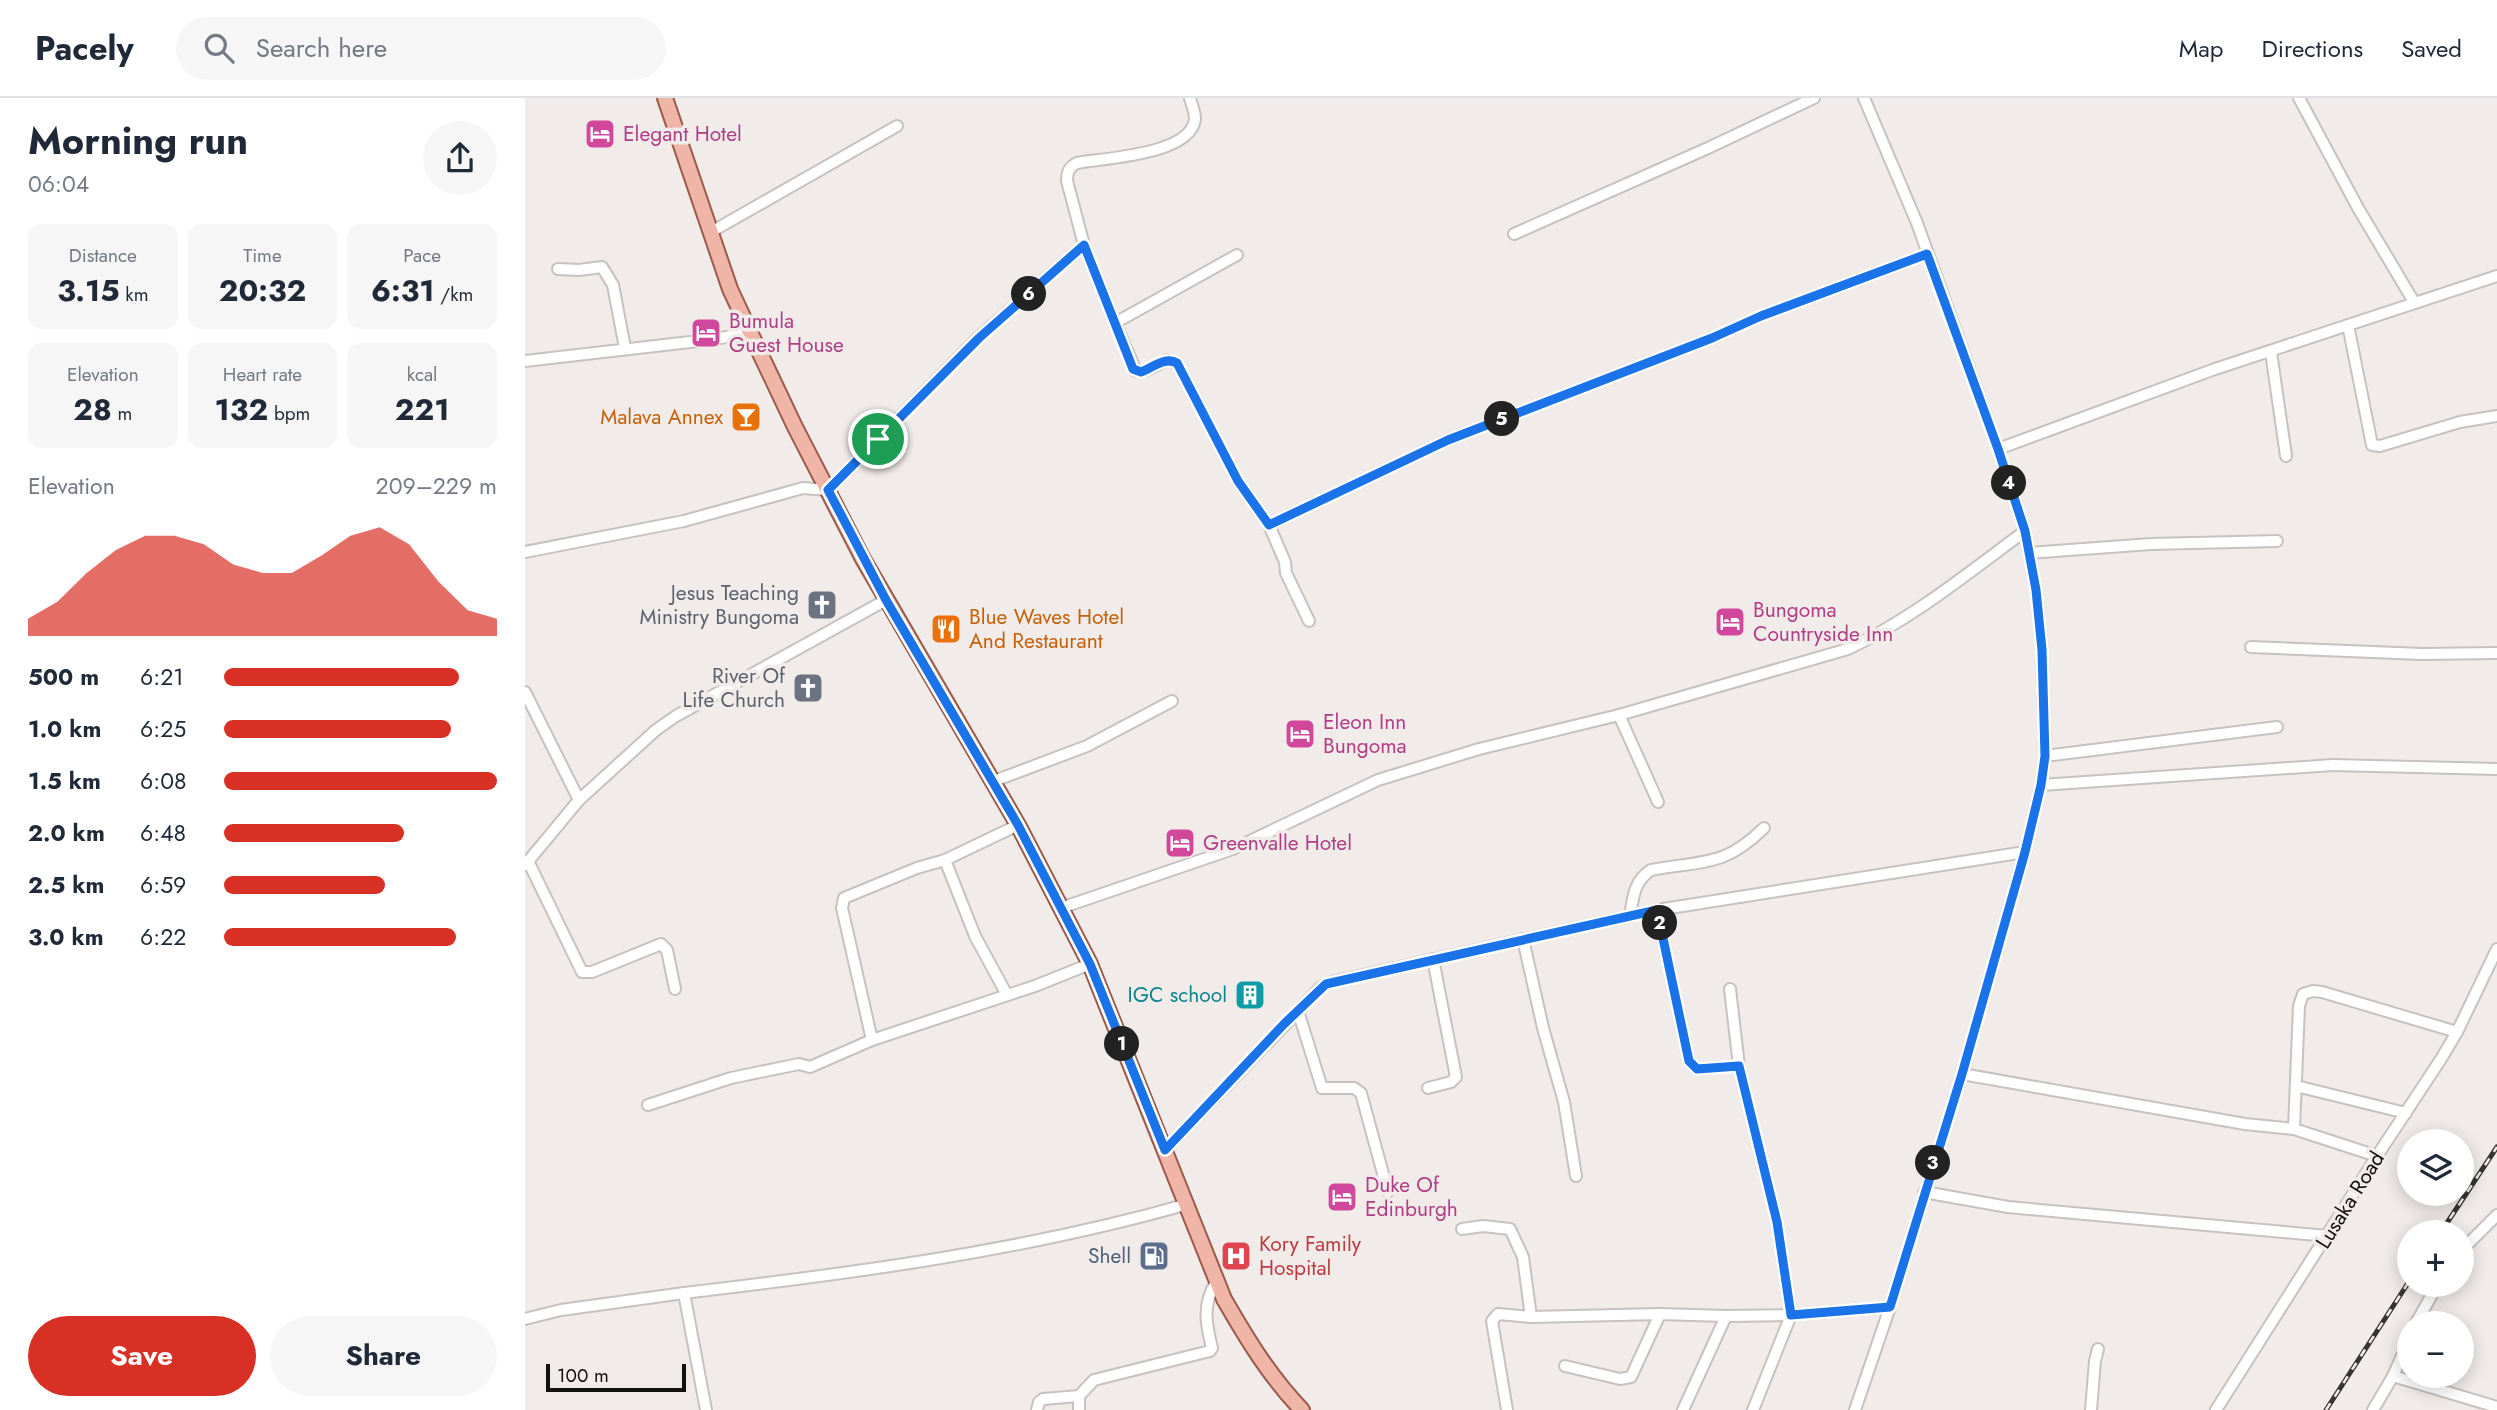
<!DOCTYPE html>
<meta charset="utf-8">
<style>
body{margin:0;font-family:Jost,sans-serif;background:#f6f6f7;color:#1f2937;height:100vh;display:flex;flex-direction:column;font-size:26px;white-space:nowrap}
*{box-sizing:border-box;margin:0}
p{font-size:23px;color:#747a83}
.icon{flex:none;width:38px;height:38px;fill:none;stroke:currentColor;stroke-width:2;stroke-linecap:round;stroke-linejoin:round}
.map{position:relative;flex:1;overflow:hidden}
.drawer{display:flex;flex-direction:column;background:#fff;width:525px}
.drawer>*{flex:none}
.tools{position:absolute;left:1872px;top:1031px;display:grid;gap:14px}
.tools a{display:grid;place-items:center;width:77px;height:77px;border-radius:50%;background:#fff;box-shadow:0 4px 18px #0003;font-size:35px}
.scale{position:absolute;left:21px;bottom:18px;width:140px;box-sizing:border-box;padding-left:7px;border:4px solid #131110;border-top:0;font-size:19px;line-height:24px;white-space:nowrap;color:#131110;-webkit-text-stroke:5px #f1ece9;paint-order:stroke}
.pin{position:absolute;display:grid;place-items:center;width:60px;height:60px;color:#fff;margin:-30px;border:4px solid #fff;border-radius:50%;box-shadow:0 2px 7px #0007}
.km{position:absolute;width:35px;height:35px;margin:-18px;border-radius:50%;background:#222;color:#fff;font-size:19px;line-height:35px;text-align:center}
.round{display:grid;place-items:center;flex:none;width:74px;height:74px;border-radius:37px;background:#f6f6f7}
.summary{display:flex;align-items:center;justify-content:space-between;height:119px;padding:0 28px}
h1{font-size:38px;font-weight:700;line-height:52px}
.stats{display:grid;grid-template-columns:repeat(3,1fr);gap:10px;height:119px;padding:7px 28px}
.stats div{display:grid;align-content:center;border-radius:14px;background:#f6f6f7;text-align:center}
.stats b{font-size:30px;font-weight:700}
.stats small{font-size:19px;font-weight:400}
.stats p{font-size:19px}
.chart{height:196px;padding:14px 28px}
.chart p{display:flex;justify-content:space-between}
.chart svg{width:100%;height:126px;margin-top:7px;fill:#d93025;opacity:.7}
.cta{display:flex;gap:14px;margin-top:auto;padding:14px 28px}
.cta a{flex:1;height:80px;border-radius:42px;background:#d93025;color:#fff;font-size:28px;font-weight:700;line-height:80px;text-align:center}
.cta a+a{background:#f6f6f7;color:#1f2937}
ul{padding:0 28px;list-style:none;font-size:23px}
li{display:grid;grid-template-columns:112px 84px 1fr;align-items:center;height:52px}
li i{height:18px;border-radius:9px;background:#d93025}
header{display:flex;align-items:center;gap:42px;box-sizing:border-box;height:98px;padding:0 35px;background:#fff;border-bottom:2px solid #e0e1e3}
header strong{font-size:33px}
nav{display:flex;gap:38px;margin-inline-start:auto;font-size:24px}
.search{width:490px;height:63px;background:#f6f6f7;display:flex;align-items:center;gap:18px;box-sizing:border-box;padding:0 24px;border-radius:38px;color:#747a83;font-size:26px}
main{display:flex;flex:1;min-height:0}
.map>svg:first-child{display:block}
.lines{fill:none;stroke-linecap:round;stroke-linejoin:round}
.minor-casing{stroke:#c7c2bf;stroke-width:14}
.major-casing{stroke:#9b5b4c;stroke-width:18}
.minor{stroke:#fff;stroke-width:10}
.major{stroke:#efb5a7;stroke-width:14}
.rail-casing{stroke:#363433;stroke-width:5}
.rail{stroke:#f1ece9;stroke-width:2.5;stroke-dasharray:8;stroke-linecap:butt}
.route-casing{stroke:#fff;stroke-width:14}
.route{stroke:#1a73e8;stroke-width:9}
.labels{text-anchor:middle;stroke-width:7;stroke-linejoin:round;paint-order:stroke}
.hotel-label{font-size:21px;fill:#b23c85;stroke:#f1ece9;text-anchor:start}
.food-label{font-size:21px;fill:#c56008;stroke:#f1ece9;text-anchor:end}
.worship-label{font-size:21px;fill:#5b616d;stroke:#f1ece9;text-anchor:end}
.culture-label{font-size:21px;fill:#0d838f;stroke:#f1ece9;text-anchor:end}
.street-label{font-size:21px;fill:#131110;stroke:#f1ece9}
.health-label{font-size:21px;fill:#be3a42;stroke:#f1ece9;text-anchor:start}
.service-label{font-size:21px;fill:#4e5e75;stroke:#f1ece9;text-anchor:end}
</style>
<header>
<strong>Pacely</strong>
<div class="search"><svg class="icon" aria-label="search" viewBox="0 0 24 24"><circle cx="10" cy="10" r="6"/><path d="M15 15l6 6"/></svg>Search here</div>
<nav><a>Map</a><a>Directions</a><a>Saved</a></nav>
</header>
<main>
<section class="drawer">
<div class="summary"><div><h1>Morning run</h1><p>06:04</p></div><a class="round"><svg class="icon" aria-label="share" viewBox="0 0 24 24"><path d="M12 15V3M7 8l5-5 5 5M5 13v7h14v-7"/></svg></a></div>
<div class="stats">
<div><p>Distance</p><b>3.15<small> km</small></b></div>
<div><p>Time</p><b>20:32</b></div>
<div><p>Pace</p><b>6:31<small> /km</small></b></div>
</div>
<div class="stats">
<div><p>Elevation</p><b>28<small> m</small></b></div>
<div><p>Heart rate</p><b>132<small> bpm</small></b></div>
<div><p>kcal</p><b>221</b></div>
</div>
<div class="chart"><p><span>Elevation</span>209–229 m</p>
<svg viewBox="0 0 160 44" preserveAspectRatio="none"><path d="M0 44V38L10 32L20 22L30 14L40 9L50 9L60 12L70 19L80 22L90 22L100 16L110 9L120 6L130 12L140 25L150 35L160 38V44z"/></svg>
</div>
<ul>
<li><b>500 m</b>6:21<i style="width:86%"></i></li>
<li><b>1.0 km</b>6:25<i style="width:83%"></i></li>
<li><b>1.5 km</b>6:08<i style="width:100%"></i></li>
<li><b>2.0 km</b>6:48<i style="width:66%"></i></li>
<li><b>2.5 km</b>6:59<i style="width:59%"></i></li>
<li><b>3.0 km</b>6:22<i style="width:85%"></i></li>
</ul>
<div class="cta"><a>Save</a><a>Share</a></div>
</section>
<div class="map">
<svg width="1972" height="1312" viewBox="0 0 1972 1312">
<rect width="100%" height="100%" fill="#f1ece9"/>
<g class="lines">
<g class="minor-casing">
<g id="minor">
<path d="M1774,0l59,110 56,94"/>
<path d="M186,134l186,-106"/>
<path d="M989,136l194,-86 106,-50"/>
<path d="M712,157l-122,68 21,48h9l22,-11 10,3 61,118 31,44 16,37 1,11 23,48"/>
<path d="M33,171l21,1 23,-3 11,18 12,63"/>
<path d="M590,225l-31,-78 -17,-64c0,-9 2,-14 10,-18 27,-5 114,-8 118,-44 0,-7 -3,-14 -5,-21"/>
<path d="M1823,227l24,120 8,1 80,-24 37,-6"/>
<path d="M1746,254l15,104"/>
<path d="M0,263l191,-22 34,-7"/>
<path d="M1473,351l217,-80 282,-93"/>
<path d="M744,427l179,-85 264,-102 49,-22 166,-62"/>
<path d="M0,454l159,-31 119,-33 25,2 151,-153 105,-92"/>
<path d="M1504,455l122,-9 126,-3"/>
<path d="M1726,549l171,7 75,-1"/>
<path d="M0,594l54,108"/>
<path d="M1094,617l39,87"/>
<path d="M1520,658l232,-29"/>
<path d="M469,683l93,-35 85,-45"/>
<path d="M1516,687l292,-20 164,4"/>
<path d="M420,762l30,76 32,59"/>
<path d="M3,763l54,111h10l69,-28 6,6 8,39"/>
<path d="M0,767l54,-65 77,-70 20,-14 210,-116"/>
<path d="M536,810l172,-59 145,-69 101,-31 140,-34 229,-66c64,-30 120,-76 177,-118"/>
<path d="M1132,812l32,151 8,8 42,-3"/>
<path d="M1105,818c3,-19 4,-35 21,-46 52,-10 72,-2 113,-42"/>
<path d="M998,841l20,89 21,74 12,74"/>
<path d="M1205,891l9,77 38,156 14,93 -38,95"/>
<path d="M773,913l24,77h32l7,5 27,99"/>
<path d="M347,942l163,-54 55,-22"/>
<path d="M1437,976l283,50 49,5 83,27"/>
<path d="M1771,988l110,27"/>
<path d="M903,990l23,-6 5,-5 -23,-118"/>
<path d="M123,1007l83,-27 68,-14 11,3 62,-27 -30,-132 2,-10 73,-30 28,-8 73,-35"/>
<path d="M1769,1031l5,-123 4,-12 10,-3 9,1 135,40"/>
<path d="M640,1052l156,-163 11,-5 325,-72 368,-58"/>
<path d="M1399,1094l84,15 320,29"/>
<path d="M937,1131l21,-3 27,3 13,28 8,60"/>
<path d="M1937,1152l35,-35"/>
<path d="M0,1221l36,-9 123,-17"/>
<path d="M1891,1225l22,-39"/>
<path d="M1040,1268l55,13 11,-2 29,-63"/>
<path d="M1868,1278l104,31"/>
<path d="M181,1312l-22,-117c170,-20 339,-42 504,-89"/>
<path d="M512,1312l2,-8 4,-3 36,-3"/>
<path d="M554,1312v-14l15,-16 116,-29 2,-3c-6,-24 -10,-43 4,-66"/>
<path d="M982,1312l-15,-89 6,-7 33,3 129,-3 66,2 65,-1 99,-8"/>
<path d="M1158,1312l43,-94"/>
<path d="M1330,1312l35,-103 72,-233 63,-222 16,-67 4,-29 -3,-106 -6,-60 -11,-59 -27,-82 -81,-226 -53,-125"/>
<path d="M1566,1312l4,-49 3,-12"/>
<path d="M1691,1312l161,-254 64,-97 16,-27 40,-83"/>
<path d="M1848,1312l20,-34 17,-38"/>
</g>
</g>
<g class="major-casing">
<path id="major" d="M140,0l65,191 20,43 45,95 68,132 155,266 72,139 134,335c23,40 46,78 78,111"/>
</g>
<use href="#minor" class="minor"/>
<use href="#major" class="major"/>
<g class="rail-casing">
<g id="rail">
<path d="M1916,1134l56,-85"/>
<path d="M1801,1312l84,-130"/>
</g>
</g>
<use href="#rail" class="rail"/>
</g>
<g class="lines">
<g class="route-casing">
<path id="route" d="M559,147l49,124 8,3c11,-4 24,-16 36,-9l61,118 31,44 179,-85 264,-102 49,-22 166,-62 71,195 27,82 11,59 6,60 3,106 -4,29 -16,67 -63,222 -72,233 -99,8 -14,-93 -38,-156 -42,3 -8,-8 -32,-151 -331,74 -42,40 -119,126 -75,-186 -72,-139 -132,-225 -58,-110 151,-152z"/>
</g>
<use href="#route" class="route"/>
</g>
<defs>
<g id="hotel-square" transform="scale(1.575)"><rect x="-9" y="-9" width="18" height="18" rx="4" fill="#d1479c" stroke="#f1ece9"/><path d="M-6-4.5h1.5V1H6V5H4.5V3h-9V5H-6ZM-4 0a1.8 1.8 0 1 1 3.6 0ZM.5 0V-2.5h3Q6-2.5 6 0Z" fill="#fff"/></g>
<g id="bar-square" transform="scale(1.575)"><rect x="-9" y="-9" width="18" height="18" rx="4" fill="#e8710a" stroke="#f1ece9"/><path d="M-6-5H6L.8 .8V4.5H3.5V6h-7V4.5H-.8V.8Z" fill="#fff"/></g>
<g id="church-square" transform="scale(1.575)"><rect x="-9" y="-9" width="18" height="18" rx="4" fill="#6b7280" stroke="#f1ece9"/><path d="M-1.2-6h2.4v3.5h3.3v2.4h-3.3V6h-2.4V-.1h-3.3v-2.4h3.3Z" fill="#fff"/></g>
<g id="restaurant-square" transform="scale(1.575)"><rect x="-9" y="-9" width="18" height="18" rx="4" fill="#e8710a" stroke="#f1ece9"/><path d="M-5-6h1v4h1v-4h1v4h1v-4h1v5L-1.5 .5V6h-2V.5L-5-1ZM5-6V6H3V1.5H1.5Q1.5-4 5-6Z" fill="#fff"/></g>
<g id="building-square" transform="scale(1.575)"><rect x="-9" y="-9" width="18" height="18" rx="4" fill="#0f9aa8" stroke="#f1ece9"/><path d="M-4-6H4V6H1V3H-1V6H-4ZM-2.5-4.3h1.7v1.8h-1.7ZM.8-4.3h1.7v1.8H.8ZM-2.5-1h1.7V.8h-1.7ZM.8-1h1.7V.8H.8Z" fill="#fff"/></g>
<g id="fuel-square" transform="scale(1.575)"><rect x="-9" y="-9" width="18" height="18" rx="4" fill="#5c6f8a" stroke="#f1ece9"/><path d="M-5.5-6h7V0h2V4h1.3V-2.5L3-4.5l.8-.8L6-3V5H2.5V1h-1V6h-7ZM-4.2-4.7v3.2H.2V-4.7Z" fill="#fff"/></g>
<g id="hospital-square" transform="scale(1.575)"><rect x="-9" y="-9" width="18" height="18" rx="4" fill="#e0444e" stroke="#f1ece9"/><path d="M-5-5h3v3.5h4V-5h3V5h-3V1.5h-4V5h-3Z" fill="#fff"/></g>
</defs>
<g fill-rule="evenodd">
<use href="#hotel-square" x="75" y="36"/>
<use href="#hotel-square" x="181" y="235"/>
<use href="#bar-square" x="221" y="319"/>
<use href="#church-square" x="297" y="507"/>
<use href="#hotel-square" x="1205" y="524"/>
<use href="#restaurant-square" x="421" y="531"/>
<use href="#church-square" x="283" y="590"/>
<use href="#hotel-square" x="775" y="636"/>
<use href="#hotel-square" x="655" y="745"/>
<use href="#building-square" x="725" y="897"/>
<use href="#hotel-square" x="817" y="1099"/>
<use href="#fuel-square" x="629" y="1158"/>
<use href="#hospital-square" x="711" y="1158"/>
</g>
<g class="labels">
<g class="hotel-label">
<text x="98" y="43">Elegant Hotel</text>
<text x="204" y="230">Bumula<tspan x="204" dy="24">Guest House</tspan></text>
<text x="1228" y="519">Bungoma<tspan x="1228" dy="24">Countryside Inn</tspan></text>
<text x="798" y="631">Eleon Inn<tspan x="798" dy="24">Bungoma</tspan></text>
<text x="678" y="752">Greenvalle Hotel</text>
<text x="840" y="1094">Duke Of<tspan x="840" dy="24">Edinburgh</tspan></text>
</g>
<g class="food-label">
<text x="198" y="326">Malava Annex</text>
<text x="444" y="526" text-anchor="start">Blue Waves Hotel<tspan x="444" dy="24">And Restaurant</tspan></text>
</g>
<g class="worship-label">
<text x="274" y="502">Jesus Teaching<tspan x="274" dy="24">Ministry Bungoma</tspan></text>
<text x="260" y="585">River Of<tspan x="260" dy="24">Life Church</tspan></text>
</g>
<g class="culture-label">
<text x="702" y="904">IGC school</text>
</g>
<g class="street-label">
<text transform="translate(1825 1102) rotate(-58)" y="7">Lusaka Road</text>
</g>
<g class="health-label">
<text x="734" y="1153">Kory Family<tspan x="734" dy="24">Hospital</tspan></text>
</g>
<g class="service-label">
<text x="606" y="1165">Shell</text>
</g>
</g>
</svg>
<div class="tools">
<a><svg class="icon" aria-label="layers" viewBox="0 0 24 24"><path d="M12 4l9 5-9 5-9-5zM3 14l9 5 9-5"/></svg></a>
<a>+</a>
<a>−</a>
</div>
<div class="scale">100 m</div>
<div class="pin" style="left:353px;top:341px;background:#1e9e55"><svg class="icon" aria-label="arrive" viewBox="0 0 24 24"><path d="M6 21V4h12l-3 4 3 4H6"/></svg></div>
<b class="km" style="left:597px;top:946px">1</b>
<b class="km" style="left:1135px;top:825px">2</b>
<b class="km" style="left:1408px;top:1065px">3</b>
<b class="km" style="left:1484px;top:385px">4</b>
<b class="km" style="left:977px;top:321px">5</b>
<b class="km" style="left:504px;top:196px">6</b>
</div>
</main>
